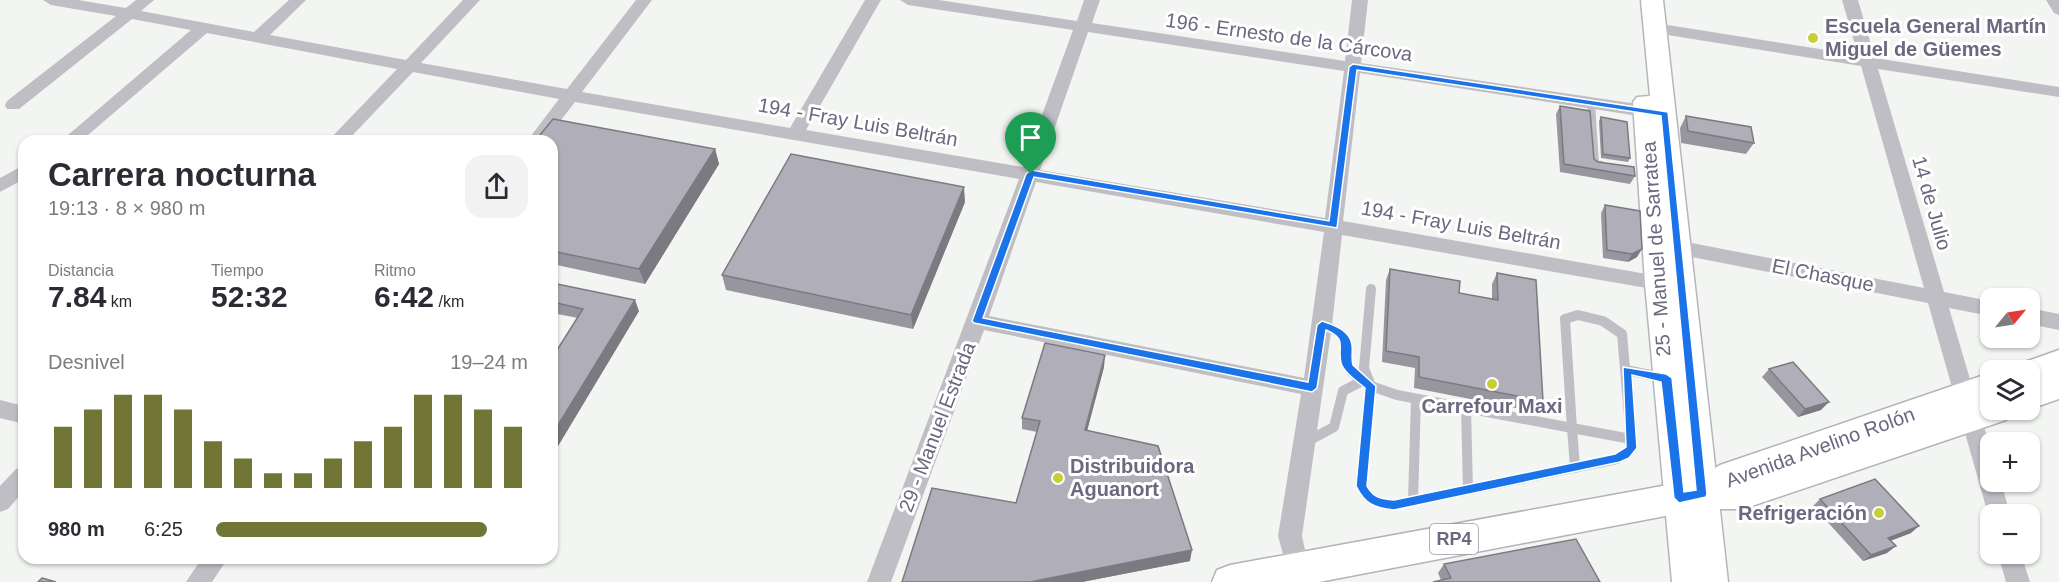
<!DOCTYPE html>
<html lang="es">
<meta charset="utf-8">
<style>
body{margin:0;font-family:Arial,sans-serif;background:#f2f2f3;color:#2b2b33;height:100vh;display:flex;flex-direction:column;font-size:22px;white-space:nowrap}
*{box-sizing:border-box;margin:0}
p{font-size:20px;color:#7c7c81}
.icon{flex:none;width:33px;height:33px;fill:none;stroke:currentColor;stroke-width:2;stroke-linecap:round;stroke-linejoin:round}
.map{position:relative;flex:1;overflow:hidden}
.sheet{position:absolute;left:18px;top:135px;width:540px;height:429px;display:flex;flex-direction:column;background:#fff;border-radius:18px;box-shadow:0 2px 4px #0004}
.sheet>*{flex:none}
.needle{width:39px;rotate:60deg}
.buttons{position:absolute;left:1980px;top:288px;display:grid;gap:12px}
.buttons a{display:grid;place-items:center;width:60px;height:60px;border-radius:12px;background:#fff;box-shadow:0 2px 4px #0004;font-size:30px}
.pin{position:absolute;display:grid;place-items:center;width:51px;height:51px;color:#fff;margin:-62px -26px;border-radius:50% 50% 50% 0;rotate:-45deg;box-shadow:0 0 6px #0007}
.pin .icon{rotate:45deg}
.round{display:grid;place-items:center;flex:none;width:63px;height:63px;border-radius:18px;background:#f2f2f3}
.headline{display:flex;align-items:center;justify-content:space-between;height:102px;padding:0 30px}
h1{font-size:33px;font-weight:800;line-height:45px}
.metrics{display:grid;grid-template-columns:repeat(3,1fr);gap:9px;height:102px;padding:6px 30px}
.metrics div{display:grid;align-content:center}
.metrics b{font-size:30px;font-weight:800}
.metrics small{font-size:16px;font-weight:400}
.metrics p{font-size:16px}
.chart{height:168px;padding:12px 30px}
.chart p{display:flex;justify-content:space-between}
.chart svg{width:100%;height:108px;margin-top:6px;stroke:#717535;stroke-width:6}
ul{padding:0 30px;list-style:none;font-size:20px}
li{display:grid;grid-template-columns:96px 72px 1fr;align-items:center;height:45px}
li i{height:15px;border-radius:8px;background:#717535}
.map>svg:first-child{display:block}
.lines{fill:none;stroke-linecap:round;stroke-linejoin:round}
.secondary-casing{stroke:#b7b5bd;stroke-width:3}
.primary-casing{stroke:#b4b2b9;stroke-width:3}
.lane-far1{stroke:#c0bec5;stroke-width:8}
.lane{stroke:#c0bec5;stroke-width:10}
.street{fill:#c0bec5;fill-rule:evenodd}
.secondary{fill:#fff;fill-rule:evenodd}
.primary{fill:#fff;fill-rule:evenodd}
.wall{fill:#97969e}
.shaded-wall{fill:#7b7a81}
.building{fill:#b0aeb8;stroke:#7b7a81;stroke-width:1.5}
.route{fill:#1a73e8;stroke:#fff;stroke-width:1.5;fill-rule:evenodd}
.poi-dot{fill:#c7cf37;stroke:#fff;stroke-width:2}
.labels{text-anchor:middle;stroke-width:6;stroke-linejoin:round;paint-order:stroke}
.shield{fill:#fff;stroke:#9995a5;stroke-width:1.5}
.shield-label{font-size:18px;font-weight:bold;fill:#6d677f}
.poi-label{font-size:20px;font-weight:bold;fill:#6d677f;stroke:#fff;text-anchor:start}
.street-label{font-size:20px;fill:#6d677f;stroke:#fff}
</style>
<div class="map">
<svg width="2059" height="582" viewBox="0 0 2059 582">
<rect width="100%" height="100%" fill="#f2f5f1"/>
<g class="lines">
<g class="secondary-casing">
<path id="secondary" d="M1641,0h22l65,582h-56l-27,-299 -12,-181 4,-5 13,-1z"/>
</g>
<g class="primary-casing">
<g id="primary">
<path d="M2059,350v49l-29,10v-39h-15l4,-6z"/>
<path d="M1990,373v37h20l-4,10 -263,89h-41l-383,73h-107l5,-12 13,-5 465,-85 25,-15z"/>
</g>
</g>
<path class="lane-far1" d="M1591,103l4,61 6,1"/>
<g class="lane">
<path d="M1371,289l-7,79 7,18 26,9 175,33"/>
<path d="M1578,315l25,6 19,13 9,105 -59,-11 -7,-109z"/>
<path d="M1322,325c40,14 15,22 27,43 5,8 14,13 22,18l-9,100c7,14 17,18 32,19l223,-46 15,-11 -1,-9"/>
<path d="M1626,370l39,8"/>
<path d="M1466,408l2,82"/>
<path d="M1572,428l3,40"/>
<path d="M1306,442l28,-15 9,-36 19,-10"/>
<path d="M1413,501l3,-102"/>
</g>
<g class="street">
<path d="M43,0h35l48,8 10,-8h18l-13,11 113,21 35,-32h17l-36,35 136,25 57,-60h17l-59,63 146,26 69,-89h16l-70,92 208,36 75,-128h16l-75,130 217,37 50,-137 -165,-25 -8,-5h39l138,21 7,-21h16l-8,23 253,38 7,-61h16l-7,63 297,44 6,2 2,4 -2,4 -6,2 -298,-46 -17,148 315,55 7,2 3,5 -3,5 -7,2 -316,-55 -10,90 -30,211 7,32 -4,8 -8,3 -8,-3 -11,-40 23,-142 -317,-64 -93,252h-24l152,-403 -444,-77 -30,39h-18l32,-42 -146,-27 -66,69h-19l69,-72 -190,-36 -126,108h-20l130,-111 -59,-11 -113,90h-12l-2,-4 2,-4 109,-85 -65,-11zM1088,32l256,39 -19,147 -285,-48zM1036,182l288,50 -20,146 -315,-62z"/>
<path d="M1842,0h16l17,58 184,29v10l-181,-28 66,223 46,9v15l-41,-8 41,139v35h11l9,32h-20v6l-2,-6 -60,-211 -262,-51 -7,-2 -2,-5 2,-5 7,-2 258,50 -63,-222 -206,-33 -8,-5 8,-5 203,32z"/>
<path d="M2046,0h13v15l-5,-2z"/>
<path d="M24,165v14l-24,13v-14z"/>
<path d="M2030,308l29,6v16l-29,-6z"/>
<path d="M0,400l24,6v18l-24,-6z"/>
<path d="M24,466v25l-16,18 -8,3v-26l16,-17z"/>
<path d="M1998,554h23l9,28h-24z"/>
<path d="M202,558h26l-16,24h-26z"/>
</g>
<use href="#secondary" class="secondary"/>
<use href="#primary" class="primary"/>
</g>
<g class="wall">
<path d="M1560,106l34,53 4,3 37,14 -5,8 -70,-12 -4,-58z"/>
<path d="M1686,116l68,27 -8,11 -65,-11 -1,-15z"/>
<path d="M1601,117l29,41 -2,4 -27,-4 -2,-37z"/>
<path d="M552,141l163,8 4,15 -74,120 -93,-20z"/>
<path d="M965,202l-52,127 -187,-39 -4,-15z"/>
<path d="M1605,205l32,52 -9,5 -25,-4 -2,-45z"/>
<path d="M1390,269l69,24 33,6v-15l5,-11 46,128 -7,11 -122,-24 1,-20 -33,-6 4,-82z"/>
<path d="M552,283l87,28 -87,145v-98l26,-40 -26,-5z"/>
<path d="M1104,367l-17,64 103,130 -108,21h-180l114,-79 21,-71 -15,-3v-11z"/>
<path d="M1769,369l52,41 -23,7 -36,-40z"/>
<path d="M1820,499l91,34 -21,8 -3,12 -24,8 -50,-55z"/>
<path d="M1444,564l156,18 -159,-2 -3,-7z"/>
</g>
<g class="shaded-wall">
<path d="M715,149l4,15 -74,120 -6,-15z"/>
<path d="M964,187l1,15 -52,127 -2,-14z"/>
<path d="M1642,249l-5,8 -9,5 4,-8z"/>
<path d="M635,300l4,11 -87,145v-21z"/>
<path d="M1105,355l-1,12 -20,75 1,-12z"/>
<path d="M1829,402l-8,8 -23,7 7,-8z"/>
<path d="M1919,526l-8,7 -32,12 9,-7z"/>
<path d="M1896,546l-9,7 -24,8 8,-6z"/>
<path d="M1192,550l-2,11 -108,21h-52z"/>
</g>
<g class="building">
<path d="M1560,106l30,5 4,48 4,3 36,5 1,9 -71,-12z"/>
<path d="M1686,116l65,11 3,16 -66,-12z"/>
<path d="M1601,117l26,5 3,36 -27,-4z"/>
<path d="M553,119l162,30 -76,120 -87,-18v-110h-17z"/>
<path d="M791,154l173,33 -53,128 -189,-40z"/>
<path d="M1605,205l35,6 2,38 -10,5 -25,-4z"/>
<path d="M1390,269l70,12 -1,12 39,7 -1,-27 39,7 7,121 -124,-24v-20l-33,-6z"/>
<path d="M552,283l83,17 -83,135v-77l31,-49 -31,-7z"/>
<path d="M1045,343l60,12 -20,75 73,16 34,104 -162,32h-128l30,-94 84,15 24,-82 -18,-3z"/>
<path d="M1793,362l36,40 -24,7 -36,-40z"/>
<path d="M1875,479l44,47 -31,12 8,8 -25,9 -51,-56z"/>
<path d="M1576,539l24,43h-167l18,-4 -7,-14z"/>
<path d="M42,578l14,4h-18z"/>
</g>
<path class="route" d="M1353,64l315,48 39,382 -1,3 -27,6 -5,-5 -13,-116 -29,-7 5,73 -8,10 -9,4 -226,48c-20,-2 -29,-6 -38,-24l9,-98c-8,-7 -21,-15 -24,-25 -4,-18 7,-23 -15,-33l-9,58 -5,4 -338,-69 -2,-2 54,-147 5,-4 298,51 20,-154zM1357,70l304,46 35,374 -12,2 -12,-114 -6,-4 -43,-7 3,80 -11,7 -221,46c-13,-1 -20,-2 -27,-14l9,-100 -23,-21c-2,-7 0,-13 -1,-20 -2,-15 -18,-20 -30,-24l-5,4 -9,57 -325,-64 51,-141 303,51z"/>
<g class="poi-dot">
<circle cx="1813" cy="38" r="6"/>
<circle cx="1492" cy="384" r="6"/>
<circle cx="1058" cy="478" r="6"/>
<circle cx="1879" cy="513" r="6"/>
</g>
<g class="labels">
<rect class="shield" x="1430" y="524" width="48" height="30" rx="4.5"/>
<g class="shield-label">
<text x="1454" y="545">RP4</text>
</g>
<g class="poi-label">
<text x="1825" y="33">Escuela General Martín<tspan x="1825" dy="23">Miguel de Güemes</tspan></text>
<text x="1492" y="413" text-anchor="middle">Carrefour Maxi</text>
<text x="1070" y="473">Distribuidora<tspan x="1070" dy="23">Aguanort</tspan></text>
<text x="1867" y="520" text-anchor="end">Refrigeración</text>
</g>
<g class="street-label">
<text transform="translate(1289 37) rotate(8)" y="7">196 - Ernesto de la Cárcova</text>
<text transform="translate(858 122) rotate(10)" y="7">194 - Fray Luis Beltrán</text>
<text transform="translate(1932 203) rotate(74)" y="7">14 de Julio</text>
<text transform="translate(1461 225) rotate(10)" y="7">194 - Fray Luis Beltrán</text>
<text transform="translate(1656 249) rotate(-94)" y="7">25 - Manuel de Sarratea</text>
<text transform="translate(1823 275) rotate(11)" y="7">El Chasque</text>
<text transform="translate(937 427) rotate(-69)" y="7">29 - Manuel Estrada</text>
<text transform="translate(1820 447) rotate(-20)" y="7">Avenida Avelino Rolón</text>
</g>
</g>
</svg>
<div class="buttons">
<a><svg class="needle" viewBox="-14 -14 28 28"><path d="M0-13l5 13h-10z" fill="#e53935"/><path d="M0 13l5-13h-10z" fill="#7c7c81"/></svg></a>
<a><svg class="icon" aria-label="layers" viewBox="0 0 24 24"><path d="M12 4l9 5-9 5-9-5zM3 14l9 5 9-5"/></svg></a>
<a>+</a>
<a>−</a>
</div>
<div class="pin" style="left:1031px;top:174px;background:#1e9e55"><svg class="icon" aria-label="arrive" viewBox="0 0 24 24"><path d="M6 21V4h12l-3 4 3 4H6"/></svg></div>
<section class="sheet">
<div class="headline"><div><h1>Carrera nocturna</h1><p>19:13 · 8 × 980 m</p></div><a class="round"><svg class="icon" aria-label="share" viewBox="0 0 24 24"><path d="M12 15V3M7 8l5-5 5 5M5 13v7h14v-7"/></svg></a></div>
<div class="metrics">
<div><p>Distancia</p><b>7.84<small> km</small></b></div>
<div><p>Tiempo</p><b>52:32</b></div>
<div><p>Ritmo</p><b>6:42<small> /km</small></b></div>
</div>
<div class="chart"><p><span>Desnivel</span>19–24 m</p>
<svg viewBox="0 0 160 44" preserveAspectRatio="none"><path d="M5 44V19M15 44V12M25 44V6M35 44V6M45 44V12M55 44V25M65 44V32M75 44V38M85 44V38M95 44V32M105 44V25M115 44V19M125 44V6M135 44V6M145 44V12M155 44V19"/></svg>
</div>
<ul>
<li><b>980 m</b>6:25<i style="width:87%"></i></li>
</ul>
</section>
</div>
